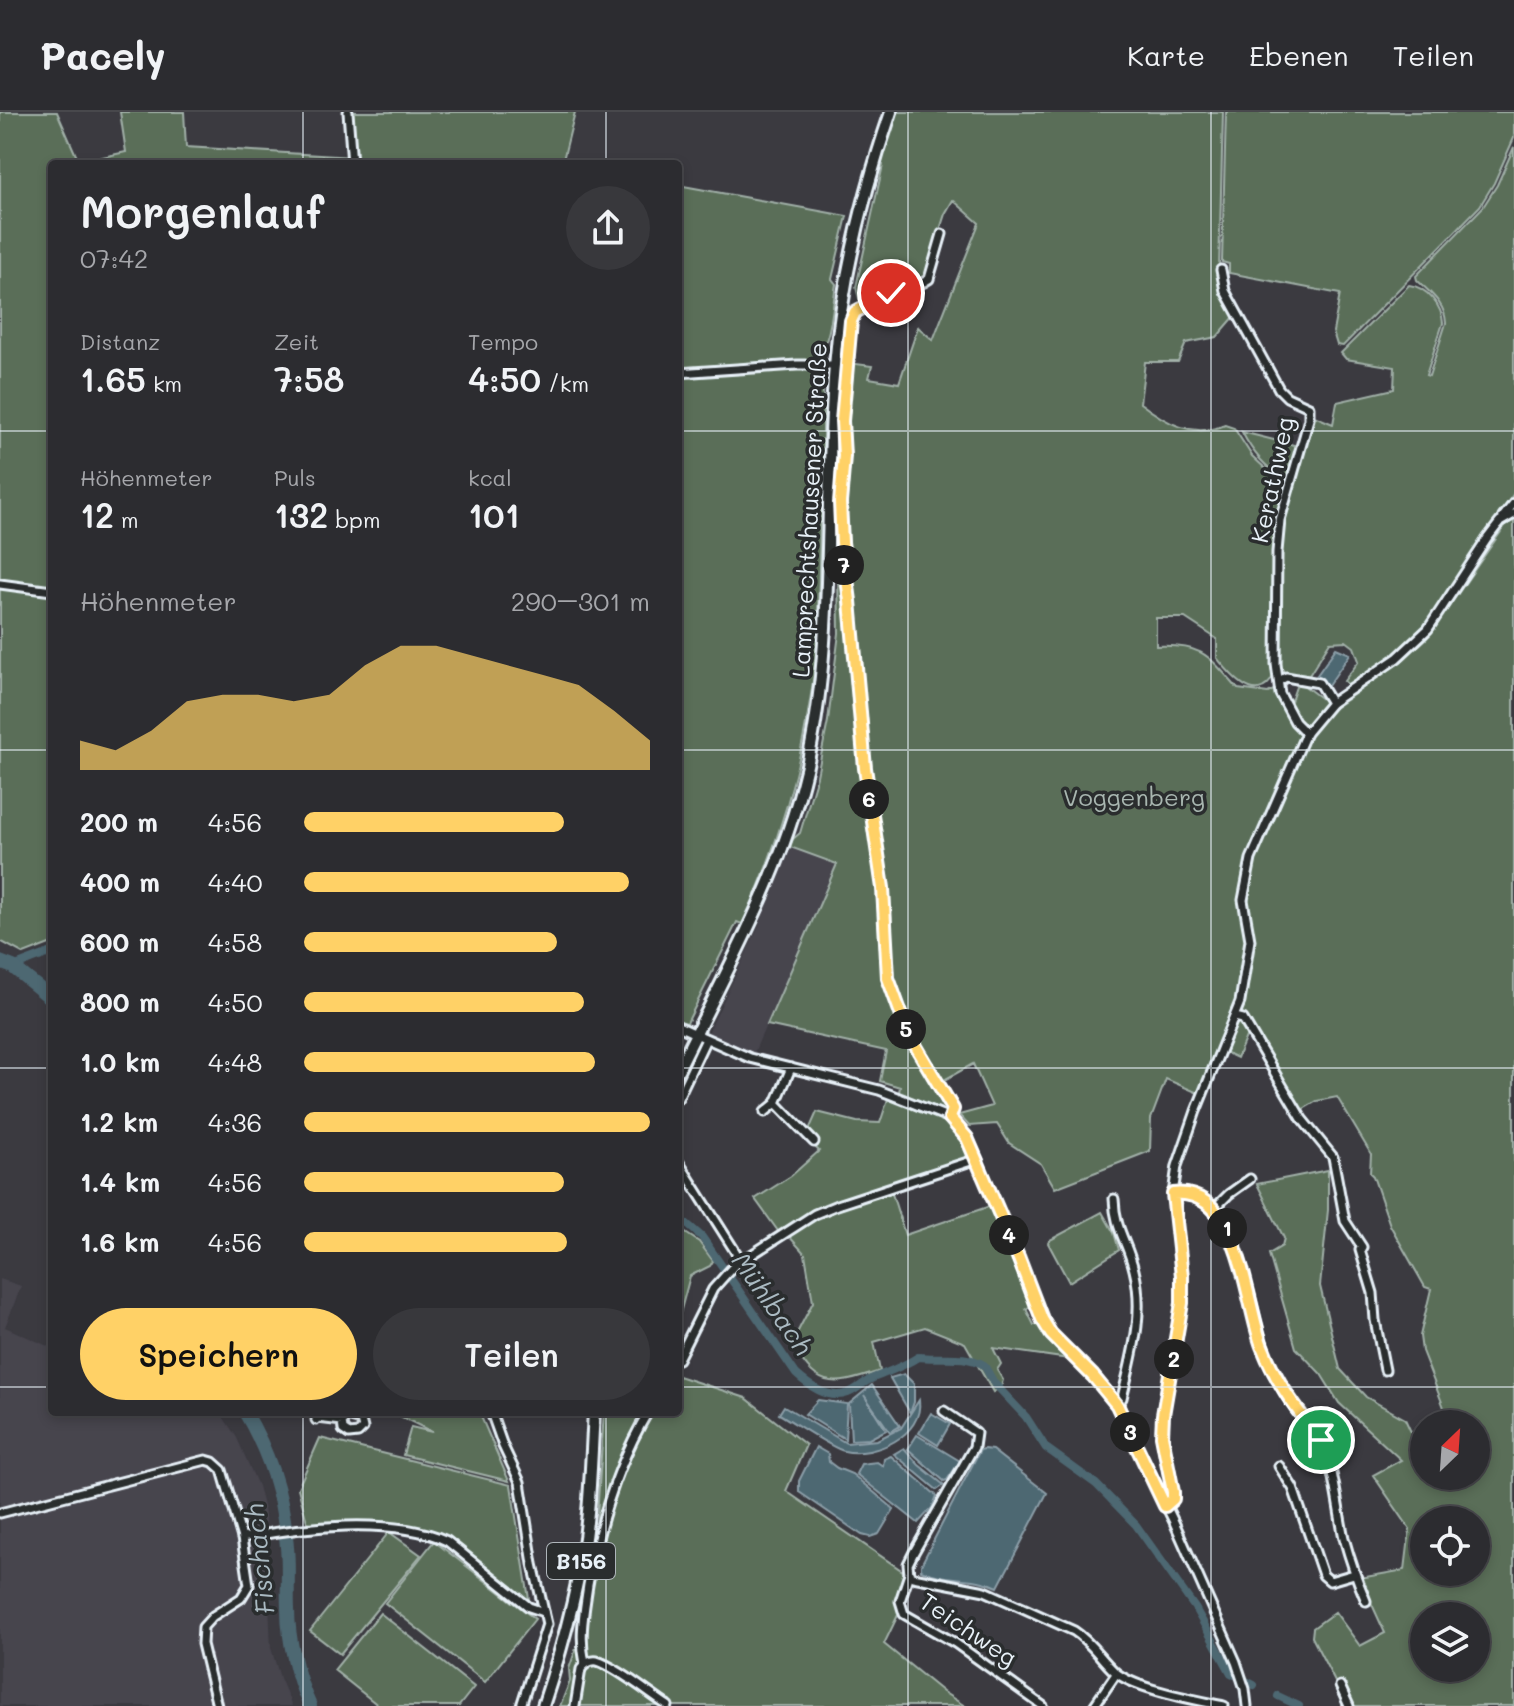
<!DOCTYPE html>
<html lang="de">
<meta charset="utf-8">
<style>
body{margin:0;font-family:Mali,sans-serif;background:#38383c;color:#f1f3f6;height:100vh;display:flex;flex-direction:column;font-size:30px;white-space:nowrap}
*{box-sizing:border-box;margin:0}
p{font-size:26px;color:#a6a7ab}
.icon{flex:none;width:44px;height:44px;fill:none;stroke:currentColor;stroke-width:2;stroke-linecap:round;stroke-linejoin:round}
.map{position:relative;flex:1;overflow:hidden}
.panel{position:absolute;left:48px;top:48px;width:634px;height:1256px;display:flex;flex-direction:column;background:#2c2c30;border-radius:8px;box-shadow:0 4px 12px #0003,0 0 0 2px #48484c}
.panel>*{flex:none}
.needle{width:52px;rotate:25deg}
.tools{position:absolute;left:1410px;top:1298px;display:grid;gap:16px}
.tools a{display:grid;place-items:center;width:80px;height:80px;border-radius:50%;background:#2c2c30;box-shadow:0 4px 12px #0003,0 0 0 2px #48484c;font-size:40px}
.pin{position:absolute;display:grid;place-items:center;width:68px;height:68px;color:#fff;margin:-34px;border:4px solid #fff;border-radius:50%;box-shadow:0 2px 8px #0007}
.km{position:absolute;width:40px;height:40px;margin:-20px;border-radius:50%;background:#222;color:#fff;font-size:22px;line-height:40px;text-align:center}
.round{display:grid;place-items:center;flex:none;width:84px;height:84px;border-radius:42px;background:#38383c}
.head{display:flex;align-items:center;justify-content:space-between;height:136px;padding:0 32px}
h1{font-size:44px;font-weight:600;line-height:60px}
.figures{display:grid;grid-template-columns:repeat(3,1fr);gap:12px;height:136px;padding:8px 32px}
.figures div{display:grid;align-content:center}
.figures b{font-size:34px;font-weight:600}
.figures small{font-size:22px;font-weight:400}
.figures p{font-size:22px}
.chart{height:224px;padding:16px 32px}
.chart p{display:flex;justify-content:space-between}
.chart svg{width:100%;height:144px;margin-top:8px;fill:#ffd166;opacity:.7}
.button{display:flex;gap:16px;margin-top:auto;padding:16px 32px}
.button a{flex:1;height:92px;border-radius:48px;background:#ffd166;color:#111;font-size:32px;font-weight:600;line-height:92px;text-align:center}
.button a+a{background:#38383c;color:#f1f3f6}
ul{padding:0 32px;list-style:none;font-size:26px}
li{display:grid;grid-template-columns:128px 96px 1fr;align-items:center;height:60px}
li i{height:20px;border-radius:10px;background:#ffd166}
header{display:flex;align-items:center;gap:48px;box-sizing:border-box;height:112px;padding:0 40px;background:#2c2c30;border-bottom:2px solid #48484c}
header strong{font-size:38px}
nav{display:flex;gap:44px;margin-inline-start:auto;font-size:28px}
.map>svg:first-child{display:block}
.built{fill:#47444d}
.green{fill:#5a6e59;stroke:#a1b0a8;stroke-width:2;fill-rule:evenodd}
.water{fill:#4d6772;stroke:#8b9ea8;stroke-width:2}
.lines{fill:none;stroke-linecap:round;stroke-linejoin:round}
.canal{stroke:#4d6772;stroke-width:8}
.river{stroke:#4d6772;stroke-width:14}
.street-casing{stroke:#e8f1f8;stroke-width:13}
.primary-casing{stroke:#e8f1f8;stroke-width:16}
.street{stroke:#2a2d2e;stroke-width:7}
.primary{stroke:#2a2d2e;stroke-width:10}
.route-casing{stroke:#fff;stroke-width:16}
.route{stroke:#ffd166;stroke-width:10}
.grid{fill:none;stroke:#e8f1f8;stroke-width:2;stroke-opacity:0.55}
.labels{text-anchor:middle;stroke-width:7;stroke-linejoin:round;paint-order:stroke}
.shield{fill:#2a2d2e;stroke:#afb6bb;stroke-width:2}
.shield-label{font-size:22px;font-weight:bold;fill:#e8f1f8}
.street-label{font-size:24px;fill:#e8f1f8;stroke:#2a2d2e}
.park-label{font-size:24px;fill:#a8b6b0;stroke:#2a2d2e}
.water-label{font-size:26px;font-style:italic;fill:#aabac2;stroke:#2a2d2e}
</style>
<header>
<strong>Pacely</strong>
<nav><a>Karte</a><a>Ebenen</a><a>Teilen</a></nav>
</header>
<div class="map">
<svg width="1514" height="1594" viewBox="0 0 1514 1594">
<rect width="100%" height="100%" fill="#3b3a40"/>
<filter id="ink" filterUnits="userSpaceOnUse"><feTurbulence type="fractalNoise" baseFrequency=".0125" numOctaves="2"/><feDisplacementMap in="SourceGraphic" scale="16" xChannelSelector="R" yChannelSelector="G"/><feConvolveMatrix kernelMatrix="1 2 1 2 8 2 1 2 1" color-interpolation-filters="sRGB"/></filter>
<g filter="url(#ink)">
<g class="built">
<path d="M790,735l47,16 -84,192 -33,-14 -12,-8 51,-107z"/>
<path d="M0,1167l21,7 -16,41 47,21v64h151l8,3 9,-3 17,26 21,48 7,28 6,134 9,30 12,28h-292z"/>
</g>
<g class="green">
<path d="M0,0h57l22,50 47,-10 -6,-40h64l2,35 166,10 -1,7h-299v425l-52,-8z"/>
<path d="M350,0h225l-13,52h-207l1,-11z"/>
<path d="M897,0h326l-4,159 1,14 15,31 -18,21 -31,6 -8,19h-33l-5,41c26,20 53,36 85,22l9,3 18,28 33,31 -7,32 -5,158c-17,30 -43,-3 -56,-19v-19l-32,-21h-29v28c47,-2 52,9 82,43l30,4 13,-7 10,15 7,-20 36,27 68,-47 25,-23 87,-125v1193h-161l-10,-24h-8l-23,-45 1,-9 22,-16 25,34 25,-13 -25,-55 45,-8 5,-41 -37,-54 28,-15 -62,-57 -18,-29 -25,-26 -27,-94 13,-8 2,-8 -27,-54 71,-14v40l-8,76 20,83 26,28 39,22 6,13 13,-8v52h52v-52h-52l21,-14 -23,-59 -2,-15 11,-47 -6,-2 -35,-62 -17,-49 -3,-3 1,-19 -34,-57 -20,4 -17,10 -52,-79 -11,26 -19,-9 -20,44 -32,-14 -15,40 -1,32 -95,37 -14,-24 -32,-21 -12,-19 -28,2 -10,-11 33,-9 -19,-42 -38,21 13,22 -8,9 11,9 22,32 -84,27 16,51 88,-30 40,100 -7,4 8,16 8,-1 8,15 19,20 -76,-11 8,16 -4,6 6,10 -2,7 -8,5 -28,-49 -40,-16 -51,15 6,29c-51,17 -64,18 -91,-33l9,-7 15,-29 -8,-48 -17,-19 -5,3 -28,-39 36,-23 28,-25 -4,-4 4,-6 -10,-11 8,-18 40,10 23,1 8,-24 9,2 3,-14 -20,-6 6,-30 -119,-26 70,-161 -47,-17 3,-8 7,-6 17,-57 11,-55 11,-88 -2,-125 4,-62 -3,-24 11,-59 23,3 -3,12 30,5 19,-56 15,13 46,-117 -26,-23 -8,14 -21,65 -26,6 -33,17 -6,-3 -3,-12 27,-122 -4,-2zM1424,1408h52v52h-52zM1424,1504h52v52h-52z"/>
<path d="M1226,0h288v26l-20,45 -14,23 -137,140 -6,-1 -4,-13 7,-38 -111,-21v-9l-7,-2z"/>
<path d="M1514,35v346l-89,134 -31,30 -44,29 -6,-5 15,-20 -5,-14 -8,-6 -16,1 -22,35 -23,-4 -7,-9 1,-116 5,-31 28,-102 21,9 4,-22 57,-13 1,-22 -49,-8 -5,-6 68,-68c18,2 33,21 34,38l-17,52 3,1 17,-53c-1,-20 -16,-30 -29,-43l-1,-4 67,-69 14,-22z"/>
<path d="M678,73l169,31 -15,63 4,5c-4,24 -4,67 -27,79l-131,9z"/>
<path d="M795,255h25l3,12v143l-3,1 -2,94h2c-9,110 -31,207 -78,307l-5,-2 -50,101 -9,-2v-646z"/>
<path d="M1242,320l56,14 -10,30c-19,0 -38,-28 -46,-44z"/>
<path d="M0,475l52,6v350l-28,11 -24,-13z"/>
<path d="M1102,1100l12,21 5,17 -50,32 -21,-39 2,-3z"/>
<path d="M678,1116l21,14 14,19 -3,5 -20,10 -12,45z"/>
<path d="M678,1264l68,22 60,47 -20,46 118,81 -7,28 2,13 -15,31 59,48 22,14h-405l10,-25 -1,-12 14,-41 11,-68 10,-148h74z"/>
<path d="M392,1300h87l30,69 -106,-26 8,-28 21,5z"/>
<path d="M320,1326l191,47 18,114 -6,-1c-22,-18 -58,-54 -83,-64 -37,-16 -83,-10 -122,-9l-11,-3 -9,-34z"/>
<path d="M389,1420l32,23 -81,99 -30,-23z"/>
<path d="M434,1429l101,78 -50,63 -100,-79z"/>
<path d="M380,1501l94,74 -15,19h-80l-45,-36z"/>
</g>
<g class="water">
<path d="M1336,536l14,6 -22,32 -13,-8z"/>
<path d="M904,1262l10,10v18l-4,11 -20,-35z"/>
<path d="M872,1273l28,41 -10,6 -26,-37 22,35 -17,9 -18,1 -2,-36z"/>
<path d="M818,1288l29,4 -2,35 -40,-25z"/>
<path d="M919,1288c5,35 -45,58 -75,51 -11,-2 -52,-30 -65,-37l5,-8 62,37 31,-3 24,-12z"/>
<path d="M931,1301l19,11 -12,21 -19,-12z"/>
<path d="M917,1323l43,26 -13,19 -3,1 -36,-32z"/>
<path d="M816,1335l12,7 1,8 8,6 15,6 42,35 -15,25 -9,3 -8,-2 -63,-43v-11z"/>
<path d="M904,1336l15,17 25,20 -7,5 -43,-36z"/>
<path d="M984,1337l8,1 55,43 -49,94c-25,-12 -53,-5 -77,-17v-5l59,-115z"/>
<path d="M891,1344l46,40 -5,12 -14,15 -62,-49 5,-10 16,-2 6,4 1,-7z"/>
</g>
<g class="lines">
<g class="canal">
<path d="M13,855l39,-15"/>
<path d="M678,1109l9,3 15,13 94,137c13,12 33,26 52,19 8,-3 15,-10 23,-14 16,-7 32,-12 47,-22 24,3 44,-4 66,8l10,18 32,34 20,31 50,36 40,41 59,83 36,65 23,12"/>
<path d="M1278,1584l21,10"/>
</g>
<g class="river">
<path d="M0,850l13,5 39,32"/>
<path d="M245,1300c25,42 39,87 42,135 2,21 0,42 1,62 0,30 9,70 22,97"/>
</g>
<g class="street-casing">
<g id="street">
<path d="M348,0l4,52"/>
<path d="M942,122l-13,45c-22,16 -65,14 -78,42l-9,100 2,35 -4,47 2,39 8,59 15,167 18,120 5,90 20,55 45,76 -3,9"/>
<path d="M1221,158l4,21 54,98 8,8 22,10v12l-29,101 -3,32 -1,112 4,30 15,28 11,11"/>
<path d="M678,261l119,-8h38"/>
<path d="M1503,405l11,-14"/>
<path d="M0,472l52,7"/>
<path d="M1279,569l7,-4 33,6 12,20"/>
<path d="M1235,905l8,2 59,100 31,38 12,64 17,26 -2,3 13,43 2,27 10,50"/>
<path d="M678,914l72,32 129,32 71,28 17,20 10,21 65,160 9,15 42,42 24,29 57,117 62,140 9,27 2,17"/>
<path d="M791,956l-15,35 38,39"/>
<path d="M678,986l28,-59"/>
<path d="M765,1000l11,-9"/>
<path d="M678,1049l62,98 8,-2 67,-43 22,-9 140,-46"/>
<path d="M1173,1082c71,-7 75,127 98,173 7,14 15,29 24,42 8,11 22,21 27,33 13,30 15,64 22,96 6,22 13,42 22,63"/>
<path d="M1114,1087c1,31 13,42 20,71 11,44 -2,85 -12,128l-5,7"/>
<path d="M1214,1097l15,-15 21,-15"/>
<path d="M678,1247l35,-70 27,-30"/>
<path d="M944,1299l32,22 -2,14 -60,105 -6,12 1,10 4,3 72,14 89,40c17,11 26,27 40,40 19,18 83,29 110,35"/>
<path d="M491,1300l12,34 17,36 13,82 14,60 -26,82"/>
<path d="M316,1308l2,-2 24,3 1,9 6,4 9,-1 5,-5 -2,-8 -14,-4 -5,5"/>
<path d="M1279,1354l14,22 30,87 7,6 24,-7"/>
<path d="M1165,1394l8,-7v-7l-11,-56 1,-21 19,-112v-27l-9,-82 4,-28 19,-55 44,-109 10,-62 -7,-40 8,-41 55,-126 25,-30 66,-45 31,-29 59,-90 13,-17 14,-8"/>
<path d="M0,1401l206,-53 7,2 9,8 20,68"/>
<path d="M909,1462l-9,27 4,13 51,29 88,63"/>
<path d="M585,1552c-6,-28 -1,-51 3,-79 11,-61 28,-119 60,-173"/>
<path d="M1340,1574l9,20"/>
<path d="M217,1594l-15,-62 1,-17 10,-11 28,-18 8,-13 -7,-47c58,-11 150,-22 205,3l82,66 15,5"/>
<path d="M575,1594l6,-37c4,-5 9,-9 16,-8 18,5 54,34 71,45"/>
<path d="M1094,1594l22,-32"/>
</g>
</g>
<g class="primary-casing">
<g id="primary">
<path d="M678,958c51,-105 111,-207 133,-324 24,-126 13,-253 24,-380 7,-87 28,-172 56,-254"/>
<path d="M543,1594c21,-63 39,-128 45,-194 3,-33 4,-67 6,-100"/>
</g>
</g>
<use href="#street" class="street"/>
<use href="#primary" class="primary"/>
</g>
</g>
<g class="lines" filter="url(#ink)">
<g class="route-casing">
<path id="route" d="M891,181l-36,19 -4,9 -9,100 2,35 -4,47 2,39 8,59 15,167 18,120 5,90 20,55 45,76 -3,9 17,20 52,121 23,60 9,15 42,42 24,29 48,101 8,-7v-7l-11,-56 1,-21 19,-112v-27l-9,-82c67,-8 72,108 89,152 14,36 35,65 59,94"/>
</g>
<use href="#route" class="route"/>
</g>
<path class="grid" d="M303,0v52M606,0v52M908,0v1594M1211,0v1594M0,319h52M678,319h836M0,638h52M678,638h836M0,956h52M678,956h836M0,1275h52M678,1275h836M303,1300v294M606,1300v294"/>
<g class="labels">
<rect class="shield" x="547" y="1431" width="68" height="36" rx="6"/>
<g class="shield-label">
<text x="581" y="1457">B156</text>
</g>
<g class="street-label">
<text transform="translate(1273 368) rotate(-78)" y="8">Kerathweg</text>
<text transform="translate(810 398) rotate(-87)" y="8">Lamprechtshausener Straße</text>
<text transform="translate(968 1518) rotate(34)" y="8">Teichweg</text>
</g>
<g class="park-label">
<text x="1134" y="694">Voggenberg</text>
</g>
<g class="water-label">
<text transform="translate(772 1192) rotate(55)" y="9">Mühlbach</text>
<text transform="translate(260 1447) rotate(-96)" y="9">Fischach</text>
</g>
</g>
</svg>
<div class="tools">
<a><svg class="needle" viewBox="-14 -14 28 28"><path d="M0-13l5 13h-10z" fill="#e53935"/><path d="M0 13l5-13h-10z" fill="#a6a7ab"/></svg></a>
<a><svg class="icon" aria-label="locate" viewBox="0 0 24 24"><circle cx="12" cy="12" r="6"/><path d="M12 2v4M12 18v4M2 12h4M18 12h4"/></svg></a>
<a><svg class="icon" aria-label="layers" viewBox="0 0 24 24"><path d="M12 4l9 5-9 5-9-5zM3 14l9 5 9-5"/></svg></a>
</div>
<div class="pin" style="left:1321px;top:1328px;background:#1e9e55"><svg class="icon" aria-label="arrive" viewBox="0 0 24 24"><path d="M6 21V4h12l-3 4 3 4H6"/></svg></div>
<div class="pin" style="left:891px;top:181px;background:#d93025"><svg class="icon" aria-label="check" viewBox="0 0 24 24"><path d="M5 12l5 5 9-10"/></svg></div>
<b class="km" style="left:1227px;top:1116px">1</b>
<b class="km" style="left:1174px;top:1247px">2</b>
<b class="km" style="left:1130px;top:1320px">3</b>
<b class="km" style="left:1009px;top:1123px">4</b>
<b class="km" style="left:906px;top:917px">5</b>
<b class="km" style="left:869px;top:687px">6</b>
<b class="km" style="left:844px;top:453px">7</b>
<section class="panel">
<div class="head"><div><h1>Morgenlauf</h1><p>07:42</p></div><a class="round"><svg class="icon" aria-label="share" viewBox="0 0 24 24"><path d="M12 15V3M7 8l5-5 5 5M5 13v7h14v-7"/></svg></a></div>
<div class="figures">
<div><p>Distanz</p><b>1.65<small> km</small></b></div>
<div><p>Zeit</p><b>7:58</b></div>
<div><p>Tempo</p><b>4:50<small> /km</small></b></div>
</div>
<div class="figures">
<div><p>Höhenmeter</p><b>12<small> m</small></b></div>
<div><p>Puls</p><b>132<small> bpm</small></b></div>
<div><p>kcal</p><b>101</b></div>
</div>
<div class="chart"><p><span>Höhenmeter</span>290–301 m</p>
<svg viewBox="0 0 160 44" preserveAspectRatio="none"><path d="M0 44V35L10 38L20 32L30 23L40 21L50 21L60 23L70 21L80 12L90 6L100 6L110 9L120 12L130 15L140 18L150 26L160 35V44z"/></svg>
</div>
<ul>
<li><b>200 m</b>4:56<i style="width:75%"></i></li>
<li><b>400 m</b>4:40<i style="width:94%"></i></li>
<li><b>600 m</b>4:58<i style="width:73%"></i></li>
<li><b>800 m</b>4:50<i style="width:81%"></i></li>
<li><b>1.0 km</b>4:48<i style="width:84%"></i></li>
<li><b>1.2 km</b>4:36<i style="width:100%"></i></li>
<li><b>1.4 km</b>4:56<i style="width:75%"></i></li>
<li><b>1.6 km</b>4:56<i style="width:76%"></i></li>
</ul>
<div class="button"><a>Speichern</a><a>Teilen</a></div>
</section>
</div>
